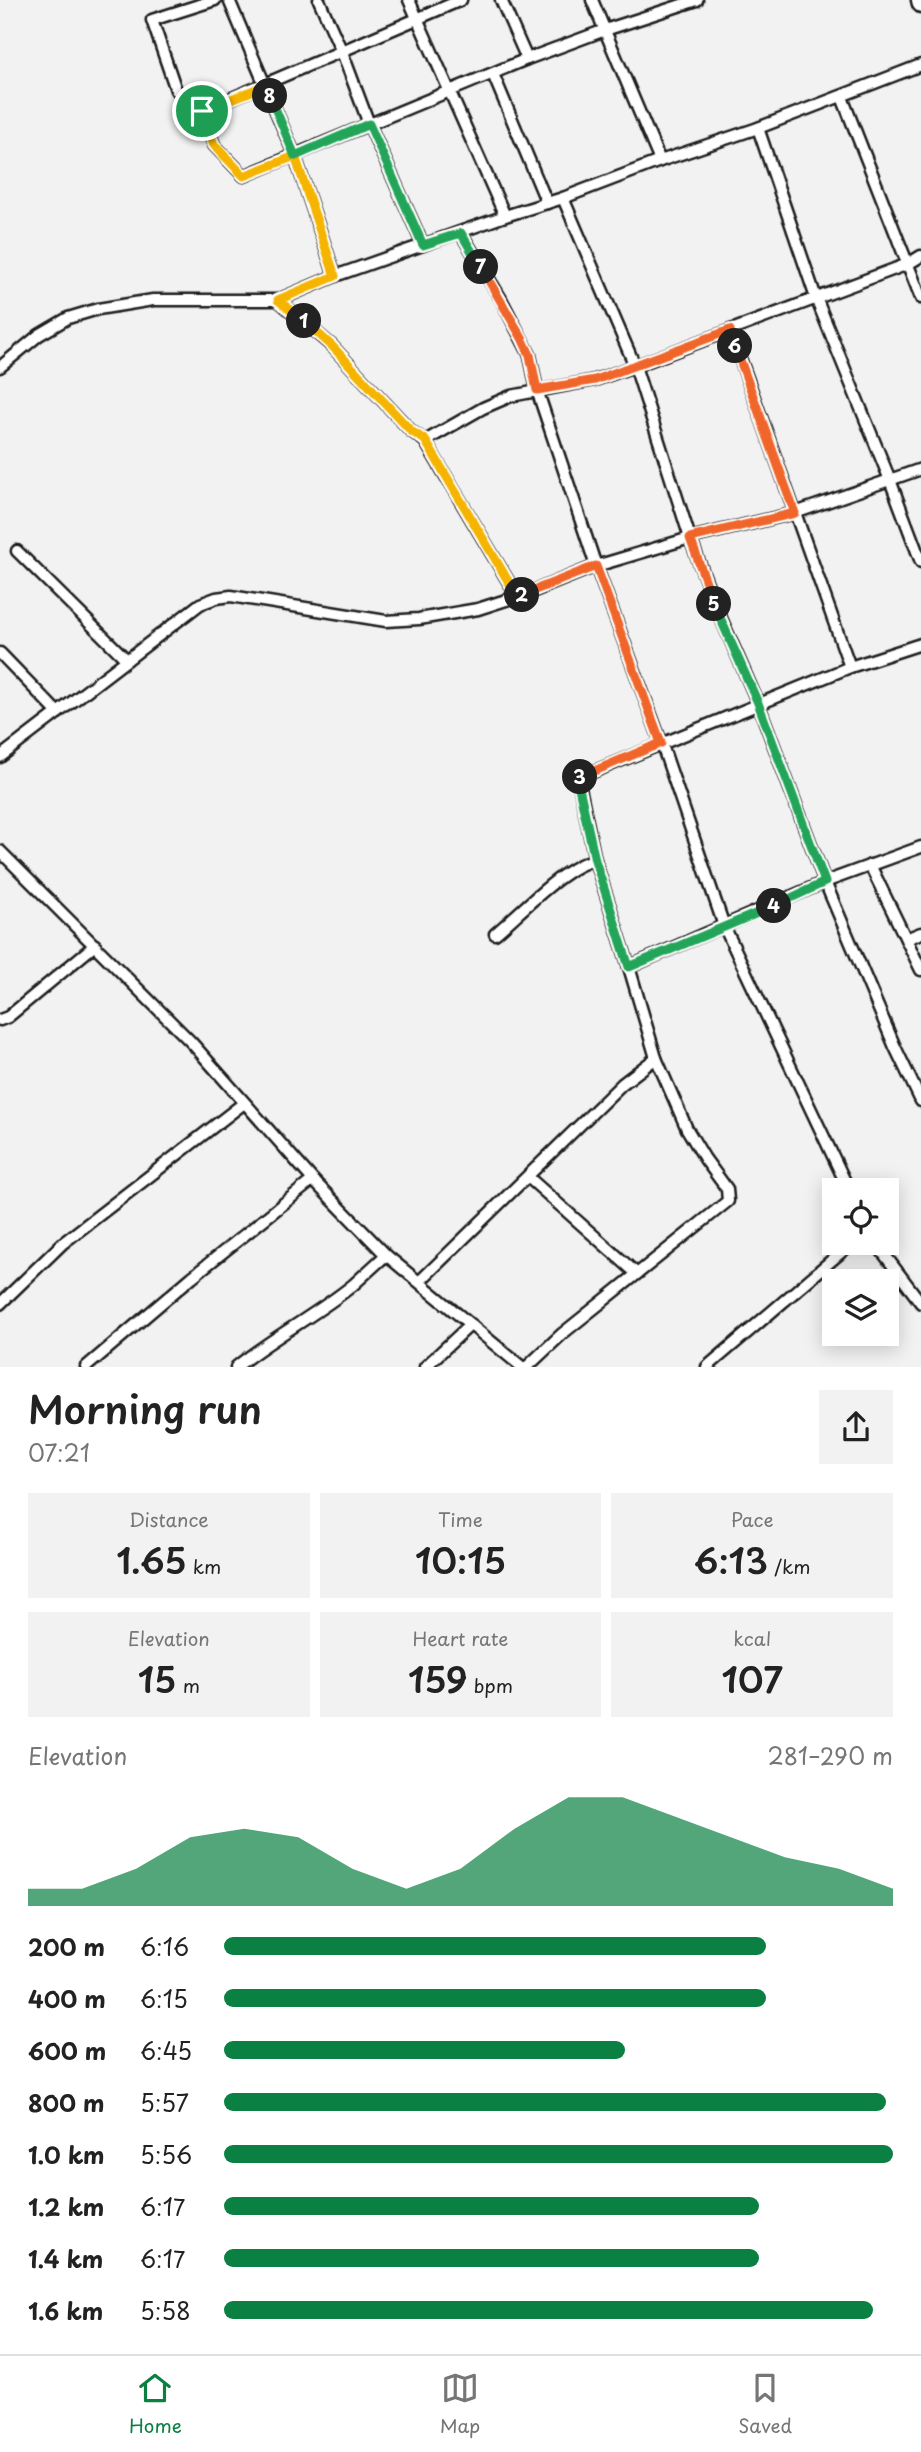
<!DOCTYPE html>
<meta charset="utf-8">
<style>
body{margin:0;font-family:"Playpen Sans",sans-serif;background:#f2f2f2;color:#222;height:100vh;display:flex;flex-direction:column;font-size:26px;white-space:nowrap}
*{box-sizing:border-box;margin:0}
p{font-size:23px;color:#767676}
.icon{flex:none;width:38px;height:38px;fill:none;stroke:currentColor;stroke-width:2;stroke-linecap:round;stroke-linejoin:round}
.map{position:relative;height:1367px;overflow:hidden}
.drawer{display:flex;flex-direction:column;background:#fff;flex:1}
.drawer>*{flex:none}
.buttons{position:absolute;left:822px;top:1178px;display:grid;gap:14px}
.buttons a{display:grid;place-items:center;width:77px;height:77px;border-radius:0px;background:#fff;box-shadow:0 4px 18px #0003;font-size:35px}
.pin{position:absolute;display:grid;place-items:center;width:60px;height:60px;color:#fff;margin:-30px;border:4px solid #fff;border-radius:50%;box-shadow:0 2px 7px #0007}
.km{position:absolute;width:35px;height:35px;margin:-18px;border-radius:50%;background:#222;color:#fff;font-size:19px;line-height:35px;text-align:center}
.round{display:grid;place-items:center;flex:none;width:74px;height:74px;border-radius:0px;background:#f2f2f2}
.overview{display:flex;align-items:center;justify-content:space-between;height:119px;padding:0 28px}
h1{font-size:38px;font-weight:600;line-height:52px}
.figures{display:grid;grid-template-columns:repeat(3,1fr);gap:10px;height:119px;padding:7px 28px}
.figures div{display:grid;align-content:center;border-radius:0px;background:#f2f2f2;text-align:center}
.figures b{font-size:35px;font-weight:600}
.figures small{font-size:19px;font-weight:400}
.figures p{font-size:19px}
.chart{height:196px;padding:14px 28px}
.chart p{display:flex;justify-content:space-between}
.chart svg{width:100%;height:126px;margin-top:7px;fill:#0b8043;opacity:.7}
ul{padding:0 28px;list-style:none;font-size:23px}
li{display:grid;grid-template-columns:112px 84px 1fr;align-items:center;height:52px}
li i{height:18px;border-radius:9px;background:#0b8043}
.tab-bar{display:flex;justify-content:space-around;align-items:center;height:98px;border-top:2px solid #e0e0e0;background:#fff;font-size:19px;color:#767676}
.tab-bar a{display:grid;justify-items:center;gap:4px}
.tab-bar .selected{color:#0b8043}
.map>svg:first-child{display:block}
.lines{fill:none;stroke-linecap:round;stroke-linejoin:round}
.minor-casing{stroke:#1c1c1c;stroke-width:15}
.primary-casing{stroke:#1c1c1c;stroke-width:21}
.minor{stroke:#fff;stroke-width:10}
.primary{stroke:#fff;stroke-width:16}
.split-1-casing{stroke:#fff;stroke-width:14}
.split-2-casing{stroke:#fff;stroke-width:14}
.split-3-casing{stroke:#fff;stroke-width:14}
.split-4-casing{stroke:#fff;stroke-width:14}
.split-5-casing{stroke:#fff;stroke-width:14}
.split-6-casing{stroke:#fff;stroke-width:14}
.split-7-casing{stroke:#fff;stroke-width:14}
.split-8-casing{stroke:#fff;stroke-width:14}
.split-9-casing{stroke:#fff;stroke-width:14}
.split-1{stroke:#f5b400;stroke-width:9}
.split-2{stroke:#f5b400;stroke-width:9}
.split-3{stroke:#f0652b;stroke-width:9}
.split-4{stroke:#22a559;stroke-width:9}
.split-5{stroke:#22a559;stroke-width:9}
.split-6{stroke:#f0652b;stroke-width:9}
.split-7{stroke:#f0652b;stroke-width:9}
.split-8{stroke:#22a559;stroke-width:9}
.split-9{stroke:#f5b400;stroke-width:9}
</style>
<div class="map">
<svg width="921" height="1367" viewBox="0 0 921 1367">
<rect width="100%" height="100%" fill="#f2f2f2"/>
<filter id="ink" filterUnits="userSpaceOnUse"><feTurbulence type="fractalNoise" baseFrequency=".0143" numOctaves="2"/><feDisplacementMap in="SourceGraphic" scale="14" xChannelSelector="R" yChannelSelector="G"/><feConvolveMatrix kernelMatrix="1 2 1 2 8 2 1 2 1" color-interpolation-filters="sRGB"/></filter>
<g filter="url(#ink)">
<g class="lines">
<g class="minor-casing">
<g id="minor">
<path d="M215,0l-63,20 24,70 26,21 12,34 30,31 283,-117 78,-29 92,-30"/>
<path d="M229,0l66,156 40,120 170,-60 58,-18"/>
<path d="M319,0l23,52 27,72 54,121"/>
<path d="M409,0l96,216"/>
<path d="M501,0l26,59"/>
<path d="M592,0l68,161 98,-33 163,-63"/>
<path d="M493,74l54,129"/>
<path d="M842,97l79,201"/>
<path d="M202,111l259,-111"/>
<path d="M758,128l58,170 74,182 31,82"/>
<path d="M461,233l40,66 29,56 7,35 59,176 65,176 63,184 125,264"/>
<path d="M921,256l-13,8 -273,102 55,172 24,64 44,101 67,179 70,165 26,54"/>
<path d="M278,300l54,46 79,85 14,10 58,-33 28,-12 84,-16 40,-14 -72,-168 97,-37"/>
<path d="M730,330l120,337"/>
<path d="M0,367l39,-32 29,-17 30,-9 55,-9h125l57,-24"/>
<path d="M425,441l92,155"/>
<path d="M17,551l110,109"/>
<path d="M0,653l58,60"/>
<path d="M0,757l200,-153 16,-6 15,-2 155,25 33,-2 59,-10 56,-18 62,-25 94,-28 105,-25 126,-44"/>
<path d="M0,851l191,191 122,138 -121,97 -106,90"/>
<path d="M870,865l51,105"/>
<path d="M495,934c24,-20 71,-70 100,-74"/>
<path d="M906,939l15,-6"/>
<path d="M629,967l-34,-107 -17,-82 272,-111 71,-23"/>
<path d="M0,1020l8,-3 87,-72"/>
<path d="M528,1177l108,96"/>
<path d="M313,1180l73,75 136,112"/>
<path d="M875,1242l46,61"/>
<path d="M420,1281l202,-197 34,-26"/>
<path d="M0,1304l63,-61 181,-140"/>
<path d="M236,1367c37,-30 80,-52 117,-82 11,-10 22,-20 33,-30"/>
<path d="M425,1367l46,-43"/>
<path d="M527,1367l35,-33 166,-133 -1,-12 -22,-30 -18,-30 -31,-71 -27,-91 196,-85 96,-35"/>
<path d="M707,1367l146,-125"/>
</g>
</g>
<g class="primary-casing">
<path id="primary" d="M920,0l1,4"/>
</g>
<use href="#minor" class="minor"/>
<use href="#primary" class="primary"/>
</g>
</g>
<g class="lines" filter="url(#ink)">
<g class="split-1-casing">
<path id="split-1" d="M202,111l12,34 30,31 51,-20 40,120 -57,24 26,21"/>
</g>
<g class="split-2-casing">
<path id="split-2" d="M304,321l28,25 79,85 14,9 92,156 5,-1"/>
</g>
<g class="split-3-casing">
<path id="split-3" d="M522,595l74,-29 65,177 -81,34"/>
</g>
<g class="split-4-casing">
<path id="split-4" d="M580,777l-2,6 17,77 34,107 145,-61"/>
</g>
<g class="split-5-casing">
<path id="split-5" d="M714,604l44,99 67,179 -51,24"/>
</g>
<g class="split-6-casing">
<path id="split-6" d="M714,604l-24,-66 105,-25 -60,-167"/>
</g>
<g class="split-7-casing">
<path id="split-7" d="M481,267l41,71 8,17 7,35 58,-10 135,-50 5,16"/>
</g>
<g class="split-8-casing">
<path id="split-8" d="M270,96l25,60 74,-32 54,121 38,-12 20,34"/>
</g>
<g class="split-9-casing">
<path id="split-9" d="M202,111l64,-26 4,11"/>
</g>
<use href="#split-1" class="split-1"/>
<use href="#split-2" class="split-2"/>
<use href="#split-3" class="split-3"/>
<use href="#split-4" class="split-4"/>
<use href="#split-5" class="split-5"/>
<use href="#split-6" class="split-6"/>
<use href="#split-7" class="split-7"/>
<use href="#split-8" class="split-8"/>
<use href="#split-9" class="split-9"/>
</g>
</svg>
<div class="buttons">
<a><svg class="icon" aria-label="locate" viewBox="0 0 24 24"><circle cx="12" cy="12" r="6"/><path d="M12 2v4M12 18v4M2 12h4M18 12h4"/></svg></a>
<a><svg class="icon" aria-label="layers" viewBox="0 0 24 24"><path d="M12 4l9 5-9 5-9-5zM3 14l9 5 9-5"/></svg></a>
</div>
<div class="pin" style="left:202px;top:111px;background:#1e9e55"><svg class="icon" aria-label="arrive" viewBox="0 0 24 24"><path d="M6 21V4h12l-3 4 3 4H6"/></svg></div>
<b class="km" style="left:304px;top:321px">1</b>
<b class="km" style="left:522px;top:595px">2</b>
<b class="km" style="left:580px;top:777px">3</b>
<b class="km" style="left:774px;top:906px">4</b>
<b class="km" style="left:714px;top:604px">5</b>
<b class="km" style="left:735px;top:346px">6</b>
<b class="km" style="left:481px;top:267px">7</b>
<b class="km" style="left:270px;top:96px">8</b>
</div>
<section class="drawer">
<div class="overview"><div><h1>Morning run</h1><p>07:21</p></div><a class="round"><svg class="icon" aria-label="share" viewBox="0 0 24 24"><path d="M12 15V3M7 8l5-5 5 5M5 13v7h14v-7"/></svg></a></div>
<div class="figures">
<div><p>Distance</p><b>1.65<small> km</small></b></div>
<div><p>Time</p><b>10:15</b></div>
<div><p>Pace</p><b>6:13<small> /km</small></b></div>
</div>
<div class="figures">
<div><p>Elevation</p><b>15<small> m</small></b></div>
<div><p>Heart rate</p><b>159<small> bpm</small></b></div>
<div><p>kcal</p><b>107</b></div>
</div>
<div class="chart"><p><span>Elevation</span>281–290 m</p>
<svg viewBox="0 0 160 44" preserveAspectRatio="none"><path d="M0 44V38L10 38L20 31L30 20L40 17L50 20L60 31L70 38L80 31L90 17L100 6L110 6L120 13L130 20L140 27L150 31L160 38V44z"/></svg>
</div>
<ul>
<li><b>200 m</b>6:16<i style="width:81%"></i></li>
<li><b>400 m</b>6:15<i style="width:81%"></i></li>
<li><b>600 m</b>6:45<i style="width:60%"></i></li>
<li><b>800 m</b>5:57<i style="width:99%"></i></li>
<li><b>1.0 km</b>5:56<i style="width:100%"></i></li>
<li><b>1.2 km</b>6:17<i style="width:80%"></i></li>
<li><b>1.4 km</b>6:17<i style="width:80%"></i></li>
<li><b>1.6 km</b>5:58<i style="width:97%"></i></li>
</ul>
</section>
<nav class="tab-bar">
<a class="selected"><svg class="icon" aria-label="home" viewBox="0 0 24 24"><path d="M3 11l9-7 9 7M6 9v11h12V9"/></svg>Home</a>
<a><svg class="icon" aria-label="map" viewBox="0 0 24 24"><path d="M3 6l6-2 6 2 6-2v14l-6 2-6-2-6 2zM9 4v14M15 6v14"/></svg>Map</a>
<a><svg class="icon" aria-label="saved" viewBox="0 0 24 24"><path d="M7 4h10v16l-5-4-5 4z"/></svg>Saved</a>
</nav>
